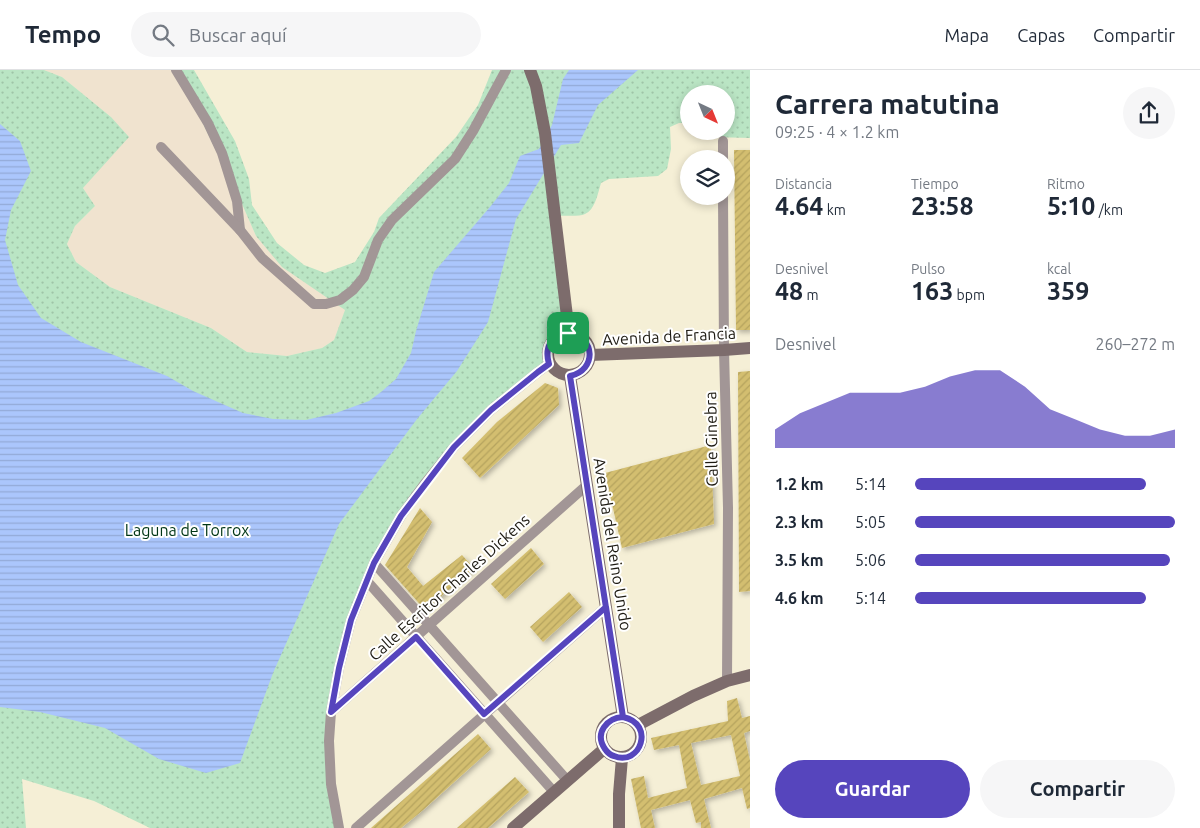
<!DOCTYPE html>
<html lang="es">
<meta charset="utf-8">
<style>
body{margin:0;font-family:Ubuntu,sans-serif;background:#f6f6f7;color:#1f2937;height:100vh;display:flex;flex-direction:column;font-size:19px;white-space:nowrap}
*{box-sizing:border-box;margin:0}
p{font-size:16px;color:#747a83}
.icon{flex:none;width:28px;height:28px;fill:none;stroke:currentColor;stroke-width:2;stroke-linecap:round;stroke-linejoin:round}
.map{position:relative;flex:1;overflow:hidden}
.drawer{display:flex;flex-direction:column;background:#fff;width:450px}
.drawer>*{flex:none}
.needle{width:32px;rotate:137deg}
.fabs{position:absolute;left:680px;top:15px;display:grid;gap:10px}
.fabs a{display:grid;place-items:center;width:55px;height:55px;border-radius:50%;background:#fff;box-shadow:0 2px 8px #0003;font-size:25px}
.pin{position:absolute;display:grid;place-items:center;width:42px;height:42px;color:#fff;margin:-21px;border-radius:10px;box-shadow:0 2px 8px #0006}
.round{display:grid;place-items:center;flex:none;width:52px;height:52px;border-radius:26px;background:#f6f6f7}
.head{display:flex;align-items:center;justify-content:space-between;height:85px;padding:0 25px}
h1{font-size:28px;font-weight:700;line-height:38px}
.metrics{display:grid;grid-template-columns:repeat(3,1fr);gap:8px;height:85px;padding:5px 25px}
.metrics div{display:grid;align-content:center}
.metrics b{font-size:25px;font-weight:700}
.metrics small{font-size:14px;font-weight:400}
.metrics p{font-size:14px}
.chart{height:140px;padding:10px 25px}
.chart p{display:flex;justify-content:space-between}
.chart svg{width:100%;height:90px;margin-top:5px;fill:#5645bd;opacity:.7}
.action{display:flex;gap:10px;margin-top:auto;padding:10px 25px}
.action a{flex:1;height:58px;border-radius:30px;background:#5645bd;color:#fff;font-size:20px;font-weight:700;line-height:58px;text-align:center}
.action a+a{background:#f6f6f7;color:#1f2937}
ul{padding:0 25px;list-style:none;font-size:16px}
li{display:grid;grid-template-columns:80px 60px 1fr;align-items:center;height:38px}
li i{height:12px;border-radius:6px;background:#5645bd}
header{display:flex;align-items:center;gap:30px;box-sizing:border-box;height:70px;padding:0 25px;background:#fff;border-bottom:1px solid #e0e1e3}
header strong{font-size:24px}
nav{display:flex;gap:28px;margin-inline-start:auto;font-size:18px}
.search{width:350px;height:45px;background:#f6f6f7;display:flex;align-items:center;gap:12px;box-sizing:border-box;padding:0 18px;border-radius:28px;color:#747a83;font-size:19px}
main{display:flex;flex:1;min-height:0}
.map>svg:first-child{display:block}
.industrial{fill:#f0e3cf}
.green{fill:url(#green-dots)}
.water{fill:url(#water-rules)}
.building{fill:url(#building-hatch);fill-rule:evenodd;filter:url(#shadow)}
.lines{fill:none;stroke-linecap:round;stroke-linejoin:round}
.street{stroke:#a29696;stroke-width:10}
.secondary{stroke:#7d6c6c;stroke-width:12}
.route-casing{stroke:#fff;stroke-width:10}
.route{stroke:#5645bd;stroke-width:6}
.labels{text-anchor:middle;stroke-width:4;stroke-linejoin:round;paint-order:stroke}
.street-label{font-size:16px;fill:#1d1a12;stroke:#fff}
.park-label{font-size:16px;fill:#003616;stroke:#fff}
</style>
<header>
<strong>Tempo</strong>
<div class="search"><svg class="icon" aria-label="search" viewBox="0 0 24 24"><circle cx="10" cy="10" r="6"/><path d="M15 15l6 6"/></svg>Buscar aquí</div>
<nav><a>Mapa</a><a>Capas</a><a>Compartir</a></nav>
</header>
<main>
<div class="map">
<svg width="750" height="758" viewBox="0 0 750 758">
<defs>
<pattern id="green-dots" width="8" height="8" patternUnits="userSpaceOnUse" patternTransform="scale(1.25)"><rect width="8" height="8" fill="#bae5c4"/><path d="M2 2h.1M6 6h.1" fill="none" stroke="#9fc4a7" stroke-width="1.8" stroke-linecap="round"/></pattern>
<pattern id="water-rules" width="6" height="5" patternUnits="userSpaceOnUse" patternTransform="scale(1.25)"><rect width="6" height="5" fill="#abc6fc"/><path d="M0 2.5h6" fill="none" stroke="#93aad7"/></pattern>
<pattern id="building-hatch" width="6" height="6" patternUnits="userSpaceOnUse" patternTransform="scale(1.25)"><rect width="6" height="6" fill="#d3be6f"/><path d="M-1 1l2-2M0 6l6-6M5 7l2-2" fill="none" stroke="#b5a35f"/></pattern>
<filter id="shadow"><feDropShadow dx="2.5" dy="2.5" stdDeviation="2.5" flood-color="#0004"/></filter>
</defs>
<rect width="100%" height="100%" fill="#f5efd6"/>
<path class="industrial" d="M44,0h133l65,134 14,32 89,74 -11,30 -12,8 -35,8 -40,-4 -36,-24 -101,-41 -34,-25 -9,-18 8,-18 20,-20 -12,-18 28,-71 -49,-40z"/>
<path class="green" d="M0,0h44l18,7 49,40 18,20 -46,51 12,18 -20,20 -8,18 9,18 34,25 101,41 36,24 40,4 35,-8 12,-8 11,-30 -63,-43 -26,-31 -14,-32 -65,-134h17l41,71 14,38 3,26 25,38 27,22 21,8 30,-11 19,-30 5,-14 77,-81 22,-32 14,-35h258v68l-38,-1v-6h14v-37h-37v29h-10l-9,4 1,22 -4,20 -9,7 -49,3 -8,4c-3,10 -6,27 -16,31 -6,3 -21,1 -28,2l11,116c-17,5 -20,17 -20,34l-93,81 -80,115 -23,60 -22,88 2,75 8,43h-190l-56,-27 -72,-22 4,49h-26z"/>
<path class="water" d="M569,0h69l-40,35 -19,38 -18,2 -45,74 -28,103 -31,49 -40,48 -78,105 -66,149 -33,90 -34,10 -47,-14 -54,-31 -65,-16 -40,-5v-583l20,17 11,30 -20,39 -6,30 13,45 23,33 40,24 86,34 26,15 50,22 30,6 33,1 30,-7 33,-12 12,-9 15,-13 15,-26 5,-22 18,-59 56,-65 19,-24 11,-27 19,-7 13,-24 11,-46z"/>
<g class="building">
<path d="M734,80h16v180h-14z"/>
<path d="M750,301v220l-11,1 -1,-220z"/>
<path d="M545,313l13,5 1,17 -79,73 -18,-20 35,-36z"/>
<path d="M711,375l3,79 -92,24 -17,-75z"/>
<path d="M420,438l12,14 -25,45 16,19 39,-31 12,13 -49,42 -40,-45z"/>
<path d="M531,478l13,16 -39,35 -14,-15z"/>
<path d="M569,522l13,15 -39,35 -13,-15z"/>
<path d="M737,628l5,20 8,-2v15l-6,2 6,28v47l-3,1 -5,-21 -38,11 7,29h-10v-6l-5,1 -6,-23 -39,10 4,18h-14l-10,-49 13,-3 4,22 39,-10 -8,-43 -25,5 -3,-12 77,-17 -1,-20zM731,665l9,41 -39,9 -10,-42z"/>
<path d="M478,664l13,15 -69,62 -21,17h-30z"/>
<path d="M515,707l14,15 -33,29 -8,7h-31z"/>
</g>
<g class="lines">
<g class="street">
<path d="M176,0l32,53 14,30 15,48 3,29"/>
<path d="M723,71v18"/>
<path d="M161,77l79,83 22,28 52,46h12l14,-4 13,-10 11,-13 14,-37 14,-20 63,-61 18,-28 33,-61"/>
<path d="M723,126l1,154 4,158 -1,173"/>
<path d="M374,493l193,217"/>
<path d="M367,511l187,211"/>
<path d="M331,642l256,-227"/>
<path d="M339,758l-8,-44 -2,-43 2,-29 8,-44 12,-48 23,-57 27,-47 25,-34 28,-35 37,-37 47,-38 11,-8"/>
<path d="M356,758l250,-221"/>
</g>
<g class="secondary">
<path d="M530,0l6,16 9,47 24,200"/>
<circle cx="569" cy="284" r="21"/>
<path d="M590,285l134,-5 26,-2"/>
<path d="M570,306l53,341"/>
<circle cx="621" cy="667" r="20"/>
<path d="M638,655l55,-29 34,-15 23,-6"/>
<path d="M513,758l91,-79"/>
<path d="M619,758v-34l3,-36"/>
</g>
</g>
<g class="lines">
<g class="route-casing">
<path id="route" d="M568,263c-17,3 -24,14 -19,31l-11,8 -47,38 -37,37 -53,69 -27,47 -23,57 -12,48 -8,44 85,-75 68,77 122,-107 17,110c33,7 17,50 -9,39 -4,-1 -7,-4 -9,-7 -11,-16 2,-31 18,-32l-53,-341c27,-6 26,-39 -2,-43"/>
</g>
<use href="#route" class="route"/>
</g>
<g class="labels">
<g class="street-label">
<text transform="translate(669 266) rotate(-3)" y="6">Avenida de Francia</text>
<text transform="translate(711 369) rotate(-91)" y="6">Calle Ginebra</text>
<text transform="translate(613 474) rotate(81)" y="6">Avenida del Reino Unido</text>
<text transform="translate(449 517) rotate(-42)" y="6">Calle Escritor Charles Dickens</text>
</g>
<g class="park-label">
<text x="187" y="466">Laguna de Torrox</text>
</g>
</g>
</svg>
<div class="fabs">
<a><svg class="needle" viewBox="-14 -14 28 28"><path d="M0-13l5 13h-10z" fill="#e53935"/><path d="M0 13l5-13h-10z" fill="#747a83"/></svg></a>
<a><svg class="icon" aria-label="layers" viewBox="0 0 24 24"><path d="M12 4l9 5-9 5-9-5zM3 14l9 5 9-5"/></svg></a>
</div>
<div class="pin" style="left:568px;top:263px;background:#1e9e55"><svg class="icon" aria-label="arrive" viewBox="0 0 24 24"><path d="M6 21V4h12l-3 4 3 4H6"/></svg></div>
</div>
<section class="drawer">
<div class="head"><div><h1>Carrera matutina</h1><p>09:25 · 4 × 1.2 km</p></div><a class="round"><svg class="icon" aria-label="share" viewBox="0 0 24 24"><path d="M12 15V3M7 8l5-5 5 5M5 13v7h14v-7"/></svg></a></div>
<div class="metrics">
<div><p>Distancia</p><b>4.64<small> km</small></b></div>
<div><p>Tiempo</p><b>23:58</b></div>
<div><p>Ritmo</p><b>5:10<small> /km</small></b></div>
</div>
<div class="metrics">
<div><p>Desnivel</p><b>48<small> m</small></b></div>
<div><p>Pulso</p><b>163<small> bpm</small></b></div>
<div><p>kcal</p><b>359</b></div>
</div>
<div class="chart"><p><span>Desnivel</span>260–272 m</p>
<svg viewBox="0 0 160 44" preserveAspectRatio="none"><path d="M0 44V35L10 27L20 22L30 17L40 17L50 17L60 14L70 9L80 6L90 6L100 14L110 25L120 30L130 35L140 38L150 38L160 35V44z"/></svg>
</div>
<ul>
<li><b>1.2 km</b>5:14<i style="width:89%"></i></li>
<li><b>2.3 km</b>5:05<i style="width:100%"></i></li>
<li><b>3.5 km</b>5:06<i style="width:98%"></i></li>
<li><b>4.6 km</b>5:14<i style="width:89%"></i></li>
</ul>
<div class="action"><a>Guardar</a><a>Compartir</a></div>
</section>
</main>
